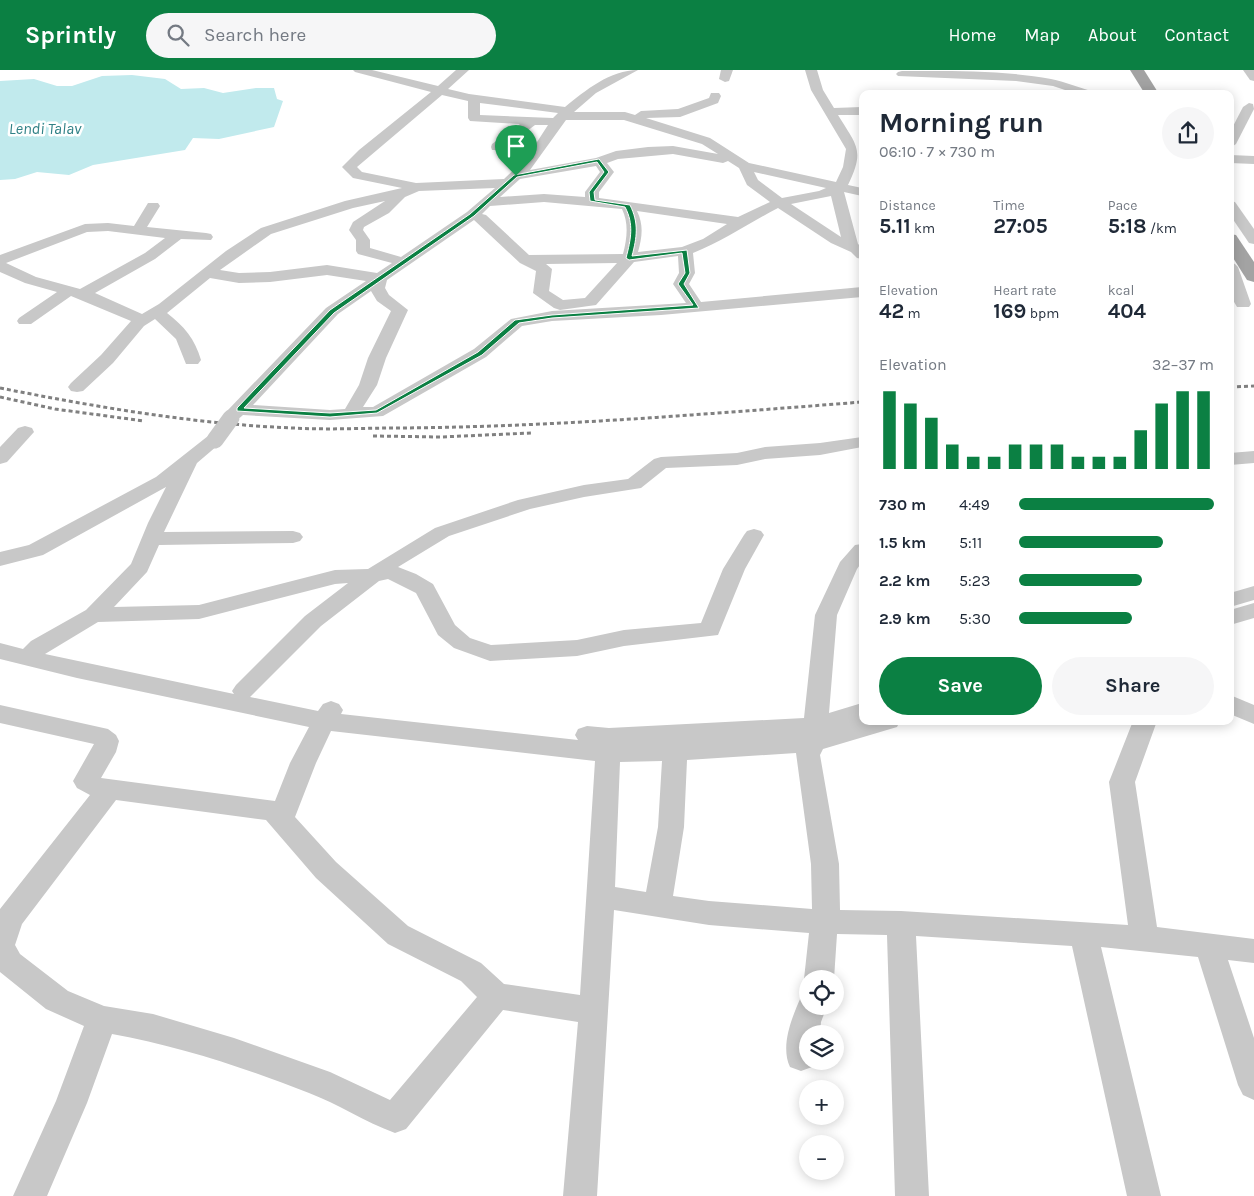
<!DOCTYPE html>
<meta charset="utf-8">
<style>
body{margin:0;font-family:Karla,sans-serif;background:#f6f6f7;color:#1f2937;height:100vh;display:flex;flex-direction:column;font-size:19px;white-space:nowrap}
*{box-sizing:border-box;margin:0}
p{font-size:16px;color:#747a83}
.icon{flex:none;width:28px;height:28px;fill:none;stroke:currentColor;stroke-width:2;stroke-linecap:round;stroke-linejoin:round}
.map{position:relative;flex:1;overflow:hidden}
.details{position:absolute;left:859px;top:20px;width:375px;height:635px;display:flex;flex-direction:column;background:#fff;border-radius:10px;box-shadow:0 2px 12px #0003}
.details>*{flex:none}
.buttons{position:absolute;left:799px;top:900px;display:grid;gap:10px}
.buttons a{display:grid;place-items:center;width:45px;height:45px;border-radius:50%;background:#fff;box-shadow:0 2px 12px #0003;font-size:25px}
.pin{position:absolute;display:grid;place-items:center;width:42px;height:42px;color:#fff;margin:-51px -21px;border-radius:50% 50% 50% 0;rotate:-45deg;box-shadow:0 0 5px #0007}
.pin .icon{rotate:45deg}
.round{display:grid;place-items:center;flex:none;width:52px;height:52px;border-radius:26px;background:#f6f6f7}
.headline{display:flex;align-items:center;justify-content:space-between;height:85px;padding:0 20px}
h1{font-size:28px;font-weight:700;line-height:38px}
.figures{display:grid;grid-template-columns:repeat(3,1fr);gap:8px;height:85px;padding:5px 20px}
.figures div{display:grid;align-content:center}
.figures b{font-size:21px;font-weight:700}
.figures small{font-size:14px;font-weight:400}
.figures p{font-size:14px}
.chart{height:140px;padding:10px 20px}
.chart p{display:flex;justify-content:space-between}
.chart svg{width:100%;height:90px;margin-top:5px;stroke:#0b8043;stroke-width:6}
.action{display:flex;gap:10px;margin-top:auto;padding:10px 20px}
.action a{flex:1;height:58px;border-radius:30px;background:#0b8043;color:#fff;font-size:20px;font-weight:700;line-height:58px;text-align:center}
.action a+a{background:#f6f6f7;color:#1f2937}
ul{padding:0 20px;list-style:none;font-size:16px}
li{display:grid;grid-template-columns:80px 60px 1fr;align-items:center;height:38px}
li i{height:12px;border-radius:6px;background:#0b8043}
header{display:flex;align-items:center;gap:30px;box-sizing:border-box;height:70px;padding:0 25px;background:#0b8043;color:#fff}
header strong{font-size:24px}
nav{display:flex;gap:28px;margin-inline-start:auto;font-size:18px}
.search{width:350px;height:45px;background:#f6f6f7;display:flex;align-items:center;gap:12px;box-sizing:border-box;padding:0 18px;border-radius:28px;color:#747a83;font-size:19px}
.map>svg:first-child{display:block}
.water{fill:#c1eaed}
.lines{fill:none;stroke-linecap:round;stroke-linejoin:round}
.minor{fill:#c8c8c8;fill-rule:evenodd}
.major{fill:#a3a3a3;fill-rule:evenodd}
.rail{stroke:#808080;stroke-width:3;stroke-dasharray:4 3;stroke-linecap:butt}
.minor-bridge{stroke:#c8c8c8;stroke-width:17}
.route{fill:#0b8043;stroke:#fff;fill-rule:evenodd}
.labels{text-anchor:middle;stroke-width:5;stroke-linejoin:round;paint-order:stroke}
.far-water-label{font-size:16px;font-style:italic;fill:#308186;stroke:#fff}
</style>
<header>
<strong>Sprintly</strong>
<div class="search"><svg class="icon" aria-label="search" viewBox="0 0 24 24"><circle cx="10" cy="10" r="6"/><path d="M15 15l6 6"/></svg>Search here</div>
<nav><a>Home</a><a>Map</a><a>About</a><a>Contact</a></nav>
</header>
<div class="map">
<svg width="1254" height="1126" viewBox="0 0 1254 1126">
<rect width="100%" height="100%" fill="#fff"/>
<path class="water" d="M132,5l33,4 16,10 23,-1 19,5 33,-5h18l3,11 6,2 -9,26 -55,12 -26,-1 -8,12 -92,15 -24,10 -32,-3 -22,7 -15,1v-99l34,-2 23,7h15l30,-10z"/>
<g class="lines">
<g class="minor">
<path d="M353,0h19l66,16 18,-16h13l-21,19 21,5 96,13c21,-17 45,-37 73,-37l-42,23 -22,19h51l10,3 6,-4 37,-2 31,-11 2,-5h8l2,3 -3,7 -38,14 -34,1 64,20 39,25 87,19 7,-15 3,-18 -35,-59 -6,-20h12l6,20 11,18 28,-1v8h-24c19,31 27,35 10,70l14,3v8l-18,-4 14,52 4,3v12l-5,-1 -6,-6 -20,-9 -53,-35c-29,15 -55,33 -85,45l2,20 -6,11 12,18 161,-15v10l-201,18 -109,6 -30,5 -36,31 -103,59 -53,4 -87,-5c-5,5 -9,6 -16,4l-3,-4 3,-4 99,-103 40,-27 -39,-6 -57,7 -31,1 -29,-5 -43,35c17,13 28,26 34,47l-3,4h-12l-10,-25 -21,-20 -11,7 -31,37 -30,28 -6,1 -6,-1 -3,-4 3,-4 30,-28 30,-34 -60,-25 -40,28h-12l-2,-3 2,-3 38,-26 -32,-9 -25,-11v-17l85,-31 23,-1 26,3 14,-23h10l2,3 -13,21 59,6 5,1 2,3 -2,3 -30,-1 -26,20 -60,34 47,21 17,-10 67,-53 35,-23 84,-27 57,-13 -49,-10 -11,-11 17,-17 72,-58 -76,-20zM442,25l26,6v17l2,3 50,3 -28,20 -1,3 1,3h10l33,-25h13l-20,31 -24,23 -88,4 -54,-11 -5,-5zM480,33l78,10 -5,5 -73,-3zM566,50h58l78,24 16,10 -45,-8 -25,1 -32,4 -20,7 -66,12zM673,84l50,9 5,-2 11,7 8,17 23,17 -32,15 -139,-19v-6l15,-20 -7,-9 11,-4zM596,96l4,6 -15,20v5l-41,-3 -44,3 20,-18zM754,102l72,16 -7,3 -37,7 -24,-18zM495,118l-28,24 -66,45 -31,-9v-8l-7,-10 1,-3 25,-14 16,-16 14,-6zM831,126l10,41 -50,-33zM385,131l-32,21 -4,8 7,10v11l2,3 34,9 -15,10 -50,-8 -57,7 -31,1 -19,-3 51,-36 82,-26zM544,132l78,7c7,15 5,29 1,45l-94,1 -43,-40 -4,-1 8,-8zM637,141l90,13 -24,15 -21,8 -44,5c4,-14 6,-27 -1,-41zM474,150l46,43 16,8 -3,22 21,15 6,2 36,-5 38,-43 44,-6 1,17 -6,11 13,19 -134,8 -41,8 -37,30 -101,58h-10l14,-22 9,-27 22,-48 -19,-15 -4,-7 2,-8zM108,161l57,7 -20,15 -65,36 -44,-12 -30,-14 81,-31zM617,193l-32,35 -22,2 -14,-9 3,-22 -6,-5zM371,221l6,10 14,10 -23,47 -9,27 -14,24 -15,1 -77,-5 85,-91z"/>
<path d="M721,0h12l-4,11 -4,1 -6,-3z"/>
<path d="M1243,0h11v11l-4,-1z"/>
<path d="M902,1c50,0 100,-1 149,8 15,3 29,9 44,13l2,2h-20l-24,-8 -37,-5 -118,-5 -2,-2 2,-2z"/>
<path d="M1249,33l4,1 1,5 -18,35 -6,4v-16l13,-25z"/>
<path d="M1230,85l24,1v8l-24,-1z"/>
<path d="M1230,131l5,1 19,27v15l-5,-1 -19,-28z"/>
<path d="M1230,192l5,2 3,3 13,37 -2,3h-12c-9,-13 -7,-29 -7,-45z"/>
<path d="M25,356l7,2 2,4 -27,30 -7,2v-17l18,-19z"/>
<path d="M215,364l7,2 2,4 -27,23 -33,69 129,-1 7,2 3,4 -3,4 -7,2 -134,2 -12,27 -33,35 85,-2 136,-35 33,-1 67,-41 83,-28 66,-15 44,-6 26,-20 7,-2 76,-4 28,-6 55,-4 42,-6v10l-42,8 -55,4 -28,6 -71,3 -25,20 -57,9 -54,12 -81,27 -51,31 18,7 17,10 22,41 15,13 21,7 86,-5 47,-10 77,-7 22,-54 21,-34 3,-4 7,-2 7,2 3,4 -19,34 -27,66 -94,11 -47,10 -87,5 -36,-13 -16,-13 -22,-42 -28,-14 -9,2 -58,45 -71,71 68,14 5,-7 8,-3 8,3 4,6 -2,4 237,26 -3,-5 3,-6 9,-3 22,2 195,-10 11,-103 25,-53 15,-17 7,-1v18l-5,7 -20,46 -8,98 33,-10v18h38l-3,6 -74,22 -3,6 19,109 1,46 61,1 227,14 -19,-143 24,-61h24l-22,61 22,145 97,12v24l-26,-3 26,78v62l-11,-5 -5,-10 -40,-128 -97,-10 60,249h-34l-55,-250 -156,-10 13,260h-34l-8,-261 -50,-1 -3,45h-26v7l-4,-7 5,-46 -100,-8 -95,-15 -17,286h-34l15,-174 -75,-12 -97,119 -11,4c-30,-11 -57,-29 -86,-40 -64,-25 -130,-47 -197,-59l-25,69 -40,93h-34l43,-95 28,-75 -38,-17 -46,-37v-63l90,-114 -13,-7 -4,-7 21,-37 -94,-21v-18l108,24 8,6 3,6 -3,11 -15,26 174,23 15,-38 19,-36 -232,-49 -77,-19v-16l23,6 8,-8 55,-31 45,-46 17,-41 18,-36 -123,68 -43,11v-14l29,-7 127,-68 52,-41zM348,513l-43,33 -69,69 -4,6 2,3 -189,-40 53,-32 101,-3 136,-35zM331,661l264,30 -15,234 -76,-11 -23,-21 -73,-37 -72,-64 -41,-45 21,-54zM796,683l15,111 1,45 -103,-8 -36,-5 11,-69 3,-67zM662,691l-4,66 -12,65 -31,-5 5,-125zM116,730l150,20 50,58 72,66 73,37 16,16 -87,103 -60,-28 -96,-34 -81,-24 -49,-8 -36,-15 -48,-37 -5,-9 7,-21z"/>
<path d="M1254,381v12l-24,2v-12z"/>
<path d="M1254,516v14l-24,7v-14z"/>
<path d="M1254,533v15l-24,7v-15z"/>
<path d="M1230,625l24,10v19l-24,-10z"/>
<path d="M808,924v12h19l-6,16 -1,12h-12v27h7l-3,6 -11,4 -11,-4c-10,-21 2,-50 11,-70z"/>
</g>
<g class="major">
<path d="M1130,0h14l15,24h-14z"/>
<path d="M1230,164l6,1 18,27v20l-7,-2 -17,-27z"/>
</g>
<g class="rail">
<path d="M1230,317l24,-1"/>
<path d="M0,318c97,19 194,36 293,40 35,2 70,0 104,0 156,-1 310,-14 465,-26"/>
<path d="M0,327l55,12 89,12"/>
<path d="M373,366l68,1 90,-4"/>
</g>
<path class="minor-bridge" d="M215,370l16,-22"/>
</g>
<path class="route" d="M599,89l10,13 -15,20 1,8 35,5c9,18 7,32 2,51l55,-6 3,23 -6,11 15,24 -147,10 -33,5 -37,32 -105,58 -47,4 -93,-6v-3l93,-98 140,-96 44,-39zM597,92l7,10 -15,20 1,9 35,6c9,17 6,32 1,51l3,2 53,-7 3,20 -7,11 15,21 -141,10 -37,5 -37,32 -102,58 -46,3 -86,-5 90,-95 140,-97 43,-39z"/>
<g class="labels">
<g class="far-water-label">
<text x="45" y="64">Lendi Talav</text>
</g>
</g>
</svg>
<div class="buttons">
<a><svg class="icon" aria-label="locate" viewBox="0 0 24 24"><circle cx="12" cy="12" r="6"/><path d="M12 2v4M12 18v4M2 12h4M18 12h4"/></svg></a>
<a><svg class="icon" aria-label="layers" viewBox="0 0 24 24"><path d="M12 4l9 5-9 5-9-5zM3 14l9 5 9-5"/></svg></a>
<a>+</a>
<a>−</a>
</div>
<div class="pin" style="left:516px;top:106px;background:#1e9e55"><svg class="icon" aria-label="arrive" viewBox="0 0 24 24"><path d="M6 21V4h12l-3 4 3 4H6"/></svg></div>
<section class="details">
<div class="headline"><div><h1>Morning run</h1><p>06:10 · 7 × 730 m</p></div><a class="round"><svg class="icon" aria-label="share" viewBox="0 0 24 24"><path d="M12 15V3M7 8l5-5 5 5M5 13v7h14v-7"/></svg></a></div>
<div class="figures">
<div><p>Distance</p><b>5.11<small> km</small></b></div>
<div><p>Time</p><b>27:05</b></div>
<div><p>Pace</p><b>5:18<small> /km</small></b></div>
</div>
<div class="figures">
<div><p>Elevation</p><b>42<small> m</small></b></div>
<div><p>Heart rate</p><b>169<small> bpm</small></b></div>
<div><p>kcal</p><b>404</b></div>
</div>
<div class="chart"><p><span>Elevation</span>32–37 m</p>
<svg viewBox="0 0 160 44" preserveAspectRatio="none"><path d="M5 44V6M15 44V12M25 44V19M35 44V32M45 44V38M55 44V38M65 44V32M75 44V32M85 44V32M95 44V38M105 44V38M115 44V38M125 44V25M135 44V12M145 44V6M155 44V6"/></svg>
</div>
<ul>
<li><b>730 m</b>4:49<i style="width:100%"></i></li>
<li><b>1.5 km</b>5:11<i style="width:74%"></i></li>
<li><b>2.2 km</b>5:23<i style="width:63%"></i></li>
<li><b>2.9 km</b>5:30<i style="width:58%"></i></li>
</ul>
<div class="action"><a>Save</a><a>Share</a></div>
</section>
</div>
